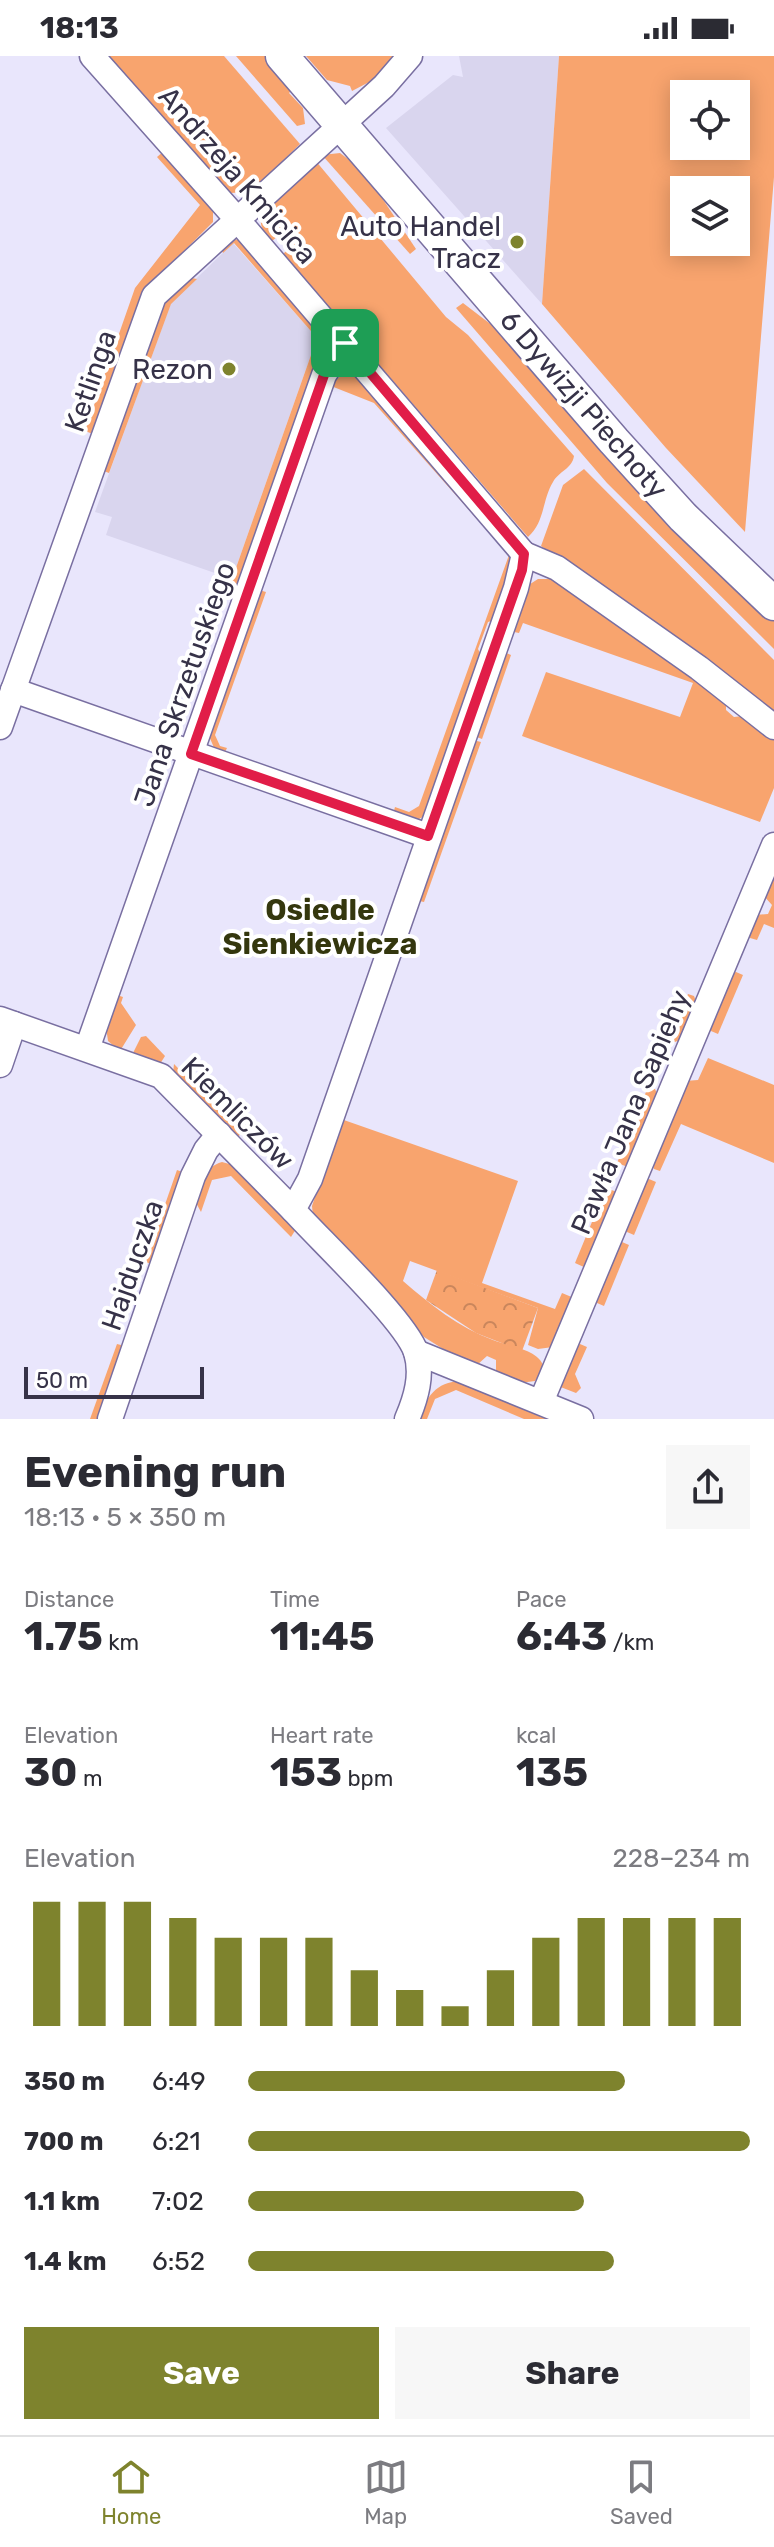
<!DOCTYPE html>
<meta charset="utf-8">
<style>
body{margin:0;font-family:Rubik,sans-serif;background:#f7f7f7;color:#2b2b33;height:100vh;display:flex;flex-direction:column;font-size:30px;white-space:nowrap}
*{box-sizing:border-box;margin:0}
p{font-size:26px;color:#7c7c81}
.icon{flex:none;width:44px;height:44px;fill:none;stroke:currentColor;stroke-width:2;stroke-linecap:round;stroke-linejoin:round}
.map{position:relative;height:1363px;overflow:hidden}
.details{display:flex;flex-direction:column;background:#fff;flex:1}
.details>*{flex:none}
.buttons{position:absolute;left:670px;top:24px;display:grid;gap:16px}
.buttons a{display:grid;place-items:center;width:80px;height:80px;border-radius:0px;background:#fff;box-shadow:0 4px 20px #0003;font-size:40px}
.scale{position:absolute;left:24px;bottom:20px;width:180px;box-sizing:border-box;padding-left:8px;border:4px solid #363248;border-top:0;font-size:22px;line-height:28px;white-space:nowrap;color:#363248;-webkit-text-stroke:6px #fff;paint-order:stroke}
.pin{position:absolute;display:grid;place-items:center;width:68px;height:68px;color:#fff;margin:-34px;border-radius:16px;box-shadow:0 4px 12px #0006}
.round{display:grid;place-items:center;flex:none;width:84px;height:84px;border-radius:0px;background:#f7f7f7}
.summary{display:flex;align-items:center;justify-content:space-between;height:136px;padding:0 24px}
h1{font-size:44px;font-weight:700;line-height:60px}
.stats{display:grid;grid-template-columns:repeat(3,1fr);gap:12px;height:136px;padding:8px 24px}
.stats div{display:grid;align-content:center}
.stats b{font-size:40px;font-weight:700}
.stats small{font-size:22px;font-weight:400}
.stats p{font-size:22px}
.chart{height:224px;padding:16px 24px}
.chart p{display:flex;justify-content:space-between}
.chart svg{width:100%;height:144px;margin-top:8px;stroke:#7e832d;stroke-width:6}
.primary-button{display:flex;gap:16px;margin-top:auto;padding:16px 24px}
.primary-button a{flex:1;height:92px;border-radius:0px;background:#7e832d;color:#fff;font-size:32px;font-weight:700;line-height:92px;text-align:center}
.primary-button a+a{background:#f7f7f7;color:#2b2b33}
ul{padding:0 24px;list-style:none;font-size:26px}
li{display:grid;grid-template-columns:128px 96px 1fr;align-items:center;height:60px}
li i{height:20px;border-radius:10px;background:#7e832d}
.status{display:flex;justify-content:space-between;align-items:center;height:56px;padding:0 40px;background:#fff;direction:ltr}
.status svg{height:22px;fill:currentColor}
.dock{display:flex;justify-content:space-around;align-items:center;height:112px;border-top:2px solid #e1e1e2;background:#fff;font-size:22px;color:#7c7c81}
.dock a{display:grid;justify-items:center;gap:4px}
.dock .current{color:#7e832d}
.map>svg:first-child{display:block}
.built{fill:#d9d5ee}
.grass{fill:#f8a46e;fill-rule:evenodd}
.park{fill:url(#park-crowns)}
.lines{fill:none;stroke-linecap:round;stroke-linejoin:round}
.minor-casing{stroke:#796fa1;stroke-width:27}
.tertiary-casing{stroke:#796fa1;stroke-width:35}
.minor{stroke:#fff;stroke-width:24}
.tertiary{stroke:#fff;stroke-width:32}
.route-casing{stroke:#fff;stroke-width:16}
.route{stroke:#e11d48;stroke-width:10}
.poi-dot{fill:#7e832d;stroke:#fff;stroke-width:3}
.labels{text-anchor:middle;stroke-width:8;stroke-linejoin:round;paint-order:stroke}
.street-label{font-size:28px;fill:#363248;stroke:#fff}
.poi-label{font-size:28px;fill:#363248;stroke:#fff;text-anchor:end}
.neighbourhood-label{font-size:30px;font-weight:bold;fill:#34370e;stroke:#fff}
</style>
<div class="status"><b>18:13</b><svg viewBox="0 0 49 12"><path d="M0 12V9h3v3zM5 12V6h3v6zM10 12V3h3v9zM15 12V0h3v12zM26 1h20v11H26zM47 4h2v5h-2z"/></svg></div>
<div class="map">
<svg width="774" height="1363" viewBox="0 0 774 1363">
<defs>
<pattern id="park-crowns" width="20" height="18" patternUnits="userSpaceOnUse" patternTransform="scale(2)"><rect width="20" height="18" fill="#f8a46e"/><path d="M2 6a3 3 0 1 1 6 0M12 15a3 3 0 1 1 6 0" fill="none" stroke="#ca865c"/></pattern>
</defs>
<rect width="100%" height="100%" fill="#e9e6fc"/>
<g class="built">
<path d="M459,0h100l-17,248 -156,-176 67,-53 10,2z"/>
<path d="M233,187l84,95 -85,241 -126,-44 6,-18 -17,-5 76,-209z"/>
</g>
<g class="grass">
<path d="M105,0h119l76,88 -49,48 -21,1z"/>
<path d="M236,0h29l28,33 -4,4 14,15 2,16 -8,2z"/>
<path d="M306,0h89l-22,24 -21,11 -2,-5 -23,-6z"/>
<path d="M559,0h215v121l-29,355 -79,-84 -124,-144zM736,38v52h-52v-52zM736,134v52h-52v-52z"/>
<path d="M164,95l49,58v13l-59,59 -61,153 -8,-3 50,-143 65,-83 -43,-48z"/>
<path d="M340,97l24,18 52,78 -6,5 -88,-99z"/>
<path d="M315,104l131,157 22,18 106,121c-2,13 -15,15 -21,26 -11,18 -8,40 -25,55l-245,-283 11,-10 -11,-12 -11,9c-9,-10 -16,-18 -7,-30z"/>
<path d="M232,183l8,1 81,92v25l-79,225 -5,2 -6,-2 86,-244 -83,-95 -11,10 -3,-7z"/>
<path d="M186,221l11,2 -26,25 -62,169 -8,-3 56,-160z"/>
<path d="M463,247l47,36 203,225 61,57v28l-167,-166 -151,-175z"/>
<path d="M344,316l10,1 159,186 -18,61 -7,2 -10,27 4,8 -56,158 -7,4 -26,-5 2,-7 14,5 10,-6 90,-251 -135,-152 -43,-17z"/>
<path d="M584,413l190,191v56l-69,-55 -164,-115 22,-61z"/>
<path d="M538,523h15l173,123v8l8,7 9,-1 31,24v48l-14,34 -238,-86 24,-64 134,45 13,-34 -170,-60 -4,10 -5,-1 13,-46z"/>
<path d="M259,534l7,2 -51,143 5,11 7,2 -2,4 -10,-2 -6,-14z"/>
<path d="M506,597l5,2 -29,84 -8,-3z"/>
<path d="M473,684l8,2 -57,160 -5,-1z"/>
<path d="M774,812v60l-10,-4 -7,16 -7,-2 -2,-8 7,-15 13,-1 4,-9 -9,-10z"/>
<path d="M736,916l7,3 -25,59 -7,-3 -3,-7 22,-50z"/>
<path d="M688,938l6,2 3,8 -15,35 -7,3 -7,-3z"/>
<path d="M117,939l6,2 -2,6 15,22 -16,26 -12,-10 -2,-14z"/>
<path d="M146,980l19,20 -5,8 -27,-11 8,-16z"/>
<path d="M708,1002l66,27v78l-93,-39 -21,47 -6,-2 -3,-8 34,-80 13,-1z"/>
<path d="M174,1008l66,68 -1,5 -4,1 -62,-65z"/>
<path d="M648,1031l7,2 3,7 -30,71 -11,-4z"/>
<path d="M341,1063l177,62 -36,102 73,26 7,-16 12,5 -21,49 -15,2 -10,-4 10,-37 -128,-47 -7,20c28,24 55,46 90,59 18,7 45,9 51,27l-9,14 -15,2 -24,-10v-13l-9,-4 -10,9 -26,-11 -27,-17 -111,-121 -1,-10z"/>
<path d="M222,1106l11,3 63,64 -5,8 -60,-61 -19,4 -11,32 -6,-11c5,-16 9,-34 27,-39z"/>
<path d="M177,1114l8,3 -34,91 -6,-2z"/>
<path d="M649,1123l7,3 -22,53 -7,-3 -2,-7 17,-43z"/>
<path d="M606,1132l11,4 -31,76 -11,-5z"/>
<path d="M622,1186l7,3 -25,61 -7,-3 -2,-7 20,-50z"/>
<path d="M117,1288l8,2 -26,73h-9z"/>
<path d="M580,1288l7,3 -12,27 6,14 -5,5 -18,-7 15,-39z"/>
<path d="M461,1325l95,38h-32l-68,-29 -21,9 -8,20h-9c9,-22 17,-37 43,-38z"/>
</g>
<path class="park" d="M437,1214l101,38 -16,43 -46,-18 -50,-33z"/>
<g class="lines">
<g class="minor-casing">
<g id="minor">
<path d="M92,0l144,162 288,336"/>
<path d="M524,498l33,14 142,100 75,59"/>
<path d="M13,634l415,146"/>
<path d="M0,671l154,-431 230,-210 26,-30"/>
<path d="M0,963l161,57 132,134"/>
<path d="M87,993l237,-674 21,-32"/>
<path d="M0,1009l14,-41"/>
<path d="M416,1296l165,67"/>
<path d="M541,1346l233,-557"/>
<path d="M110,1363l83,-243 13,-26 13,-16"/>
<path d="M407,1363c9,-21 16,-44 9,-67 -11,-32 -96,-112 -123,-142l17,-31 206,-591 8,-34"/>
</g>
</g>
<g class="tertiary-casing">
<path id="tertiary" d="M282,0l332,385 69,76 91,87"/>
</g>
<use href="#minor" class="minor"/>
<use href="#tertiary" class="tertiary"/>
</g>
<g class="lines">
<g class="route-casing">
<path id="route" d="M345,287l179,211 -2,16 -94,266 -237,-82 133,-379z"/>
</g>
<use href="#route" class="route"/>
</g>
<g class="poi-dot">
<circle cx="517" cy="186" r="8"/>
<circle cx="229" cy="313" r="8"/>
</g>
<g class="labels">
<g class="street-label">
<text transform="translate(238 119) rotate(49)" y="10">Andrzeja Kmicica</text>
<text transform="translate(90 325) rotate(-71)" y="10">Ketlinga</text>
<text transform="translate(584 348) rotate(49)" y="10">6 Dywizji Piechoty</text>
<text transform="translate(184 628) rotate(-71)" y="10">Jana Skrzetuskiego</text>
<text transform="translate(630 1056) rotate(-67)" y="10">Pawła Jana Sapiehy</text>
<text transform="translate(238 1057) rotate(45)" y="10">Kiemliczów</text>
<text transform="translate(132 1209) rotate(-71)" y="10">Hajduczka</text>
</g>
<g class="poi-label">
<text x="501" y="180">Auto Handel<tspan x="501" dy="32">Tracz</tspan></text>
<text x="213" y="323">Rezon</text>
</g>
<g class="neighbourhood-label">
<text x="320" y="864">Osiedle<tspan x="320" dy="34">Sienkiewicza</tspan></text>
</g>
</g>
</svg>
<div class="buttons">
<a><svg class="icon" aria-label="locate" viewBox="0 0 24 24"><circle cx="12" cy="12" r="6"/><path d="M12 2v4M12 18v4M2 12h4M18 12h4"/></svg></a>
<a><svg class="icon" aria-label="layers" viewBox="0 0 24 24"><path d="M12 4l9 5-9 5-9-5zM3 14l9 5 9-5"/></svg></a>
</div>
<div class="scale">50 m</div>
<div class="pin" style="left:345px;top:287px;background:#1e9e55"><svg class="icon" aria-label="arrive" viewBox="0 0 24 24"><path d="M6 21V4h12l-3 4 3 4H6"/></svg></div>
</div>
<section class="details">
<div class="summary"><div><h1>Evening run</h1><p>18:13 · 5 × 350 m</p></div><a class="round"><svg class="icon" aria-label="share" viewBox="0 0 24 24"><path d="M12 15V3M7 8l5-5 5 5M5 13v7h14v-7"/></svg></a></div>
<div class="stats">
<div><p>Distance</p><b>1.75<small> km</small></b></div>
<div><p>Time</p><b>11:45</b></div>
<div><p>Pace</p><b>6:43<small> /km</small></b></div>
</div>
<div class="stats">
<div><p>Elevation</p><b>30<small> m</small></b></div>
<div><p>Heart rate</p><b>153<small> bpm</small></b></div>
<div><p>kcal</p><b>135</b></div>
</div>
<div class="chart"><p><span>Elevation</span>228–234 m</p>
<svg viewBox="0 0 160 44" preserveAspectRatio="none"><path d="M5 44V6M15 44V6M25 44V6M35 44V11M45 44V17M55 44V17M65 44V17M75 44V27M85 44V33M95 44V38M105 44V27M115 44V17M125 44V11M135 44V11M145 44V11M155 44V11"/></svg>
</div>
<ul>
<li><b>350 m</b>6:49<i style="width:75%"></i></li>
<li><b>700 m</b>6:21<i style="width:100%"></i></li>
<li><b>1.1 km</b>7:02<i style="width:67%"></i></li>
<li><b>1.4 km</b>6:52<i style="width:73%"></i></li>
</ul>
<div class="primary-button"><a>Save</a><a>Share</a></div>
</section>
<nav class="dock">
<a class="current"><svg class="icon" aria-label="home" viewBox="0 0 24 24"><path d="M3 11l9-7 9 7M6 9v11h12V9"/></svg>Home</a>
<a><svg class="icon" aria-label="map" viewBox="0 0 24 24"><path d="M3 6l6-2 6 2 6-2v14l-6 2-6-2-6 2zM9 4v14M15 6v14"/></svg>Map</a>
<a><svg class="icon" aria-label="saved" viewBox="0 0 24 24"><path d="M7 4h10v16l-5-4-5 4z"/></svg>Saved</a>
</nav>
